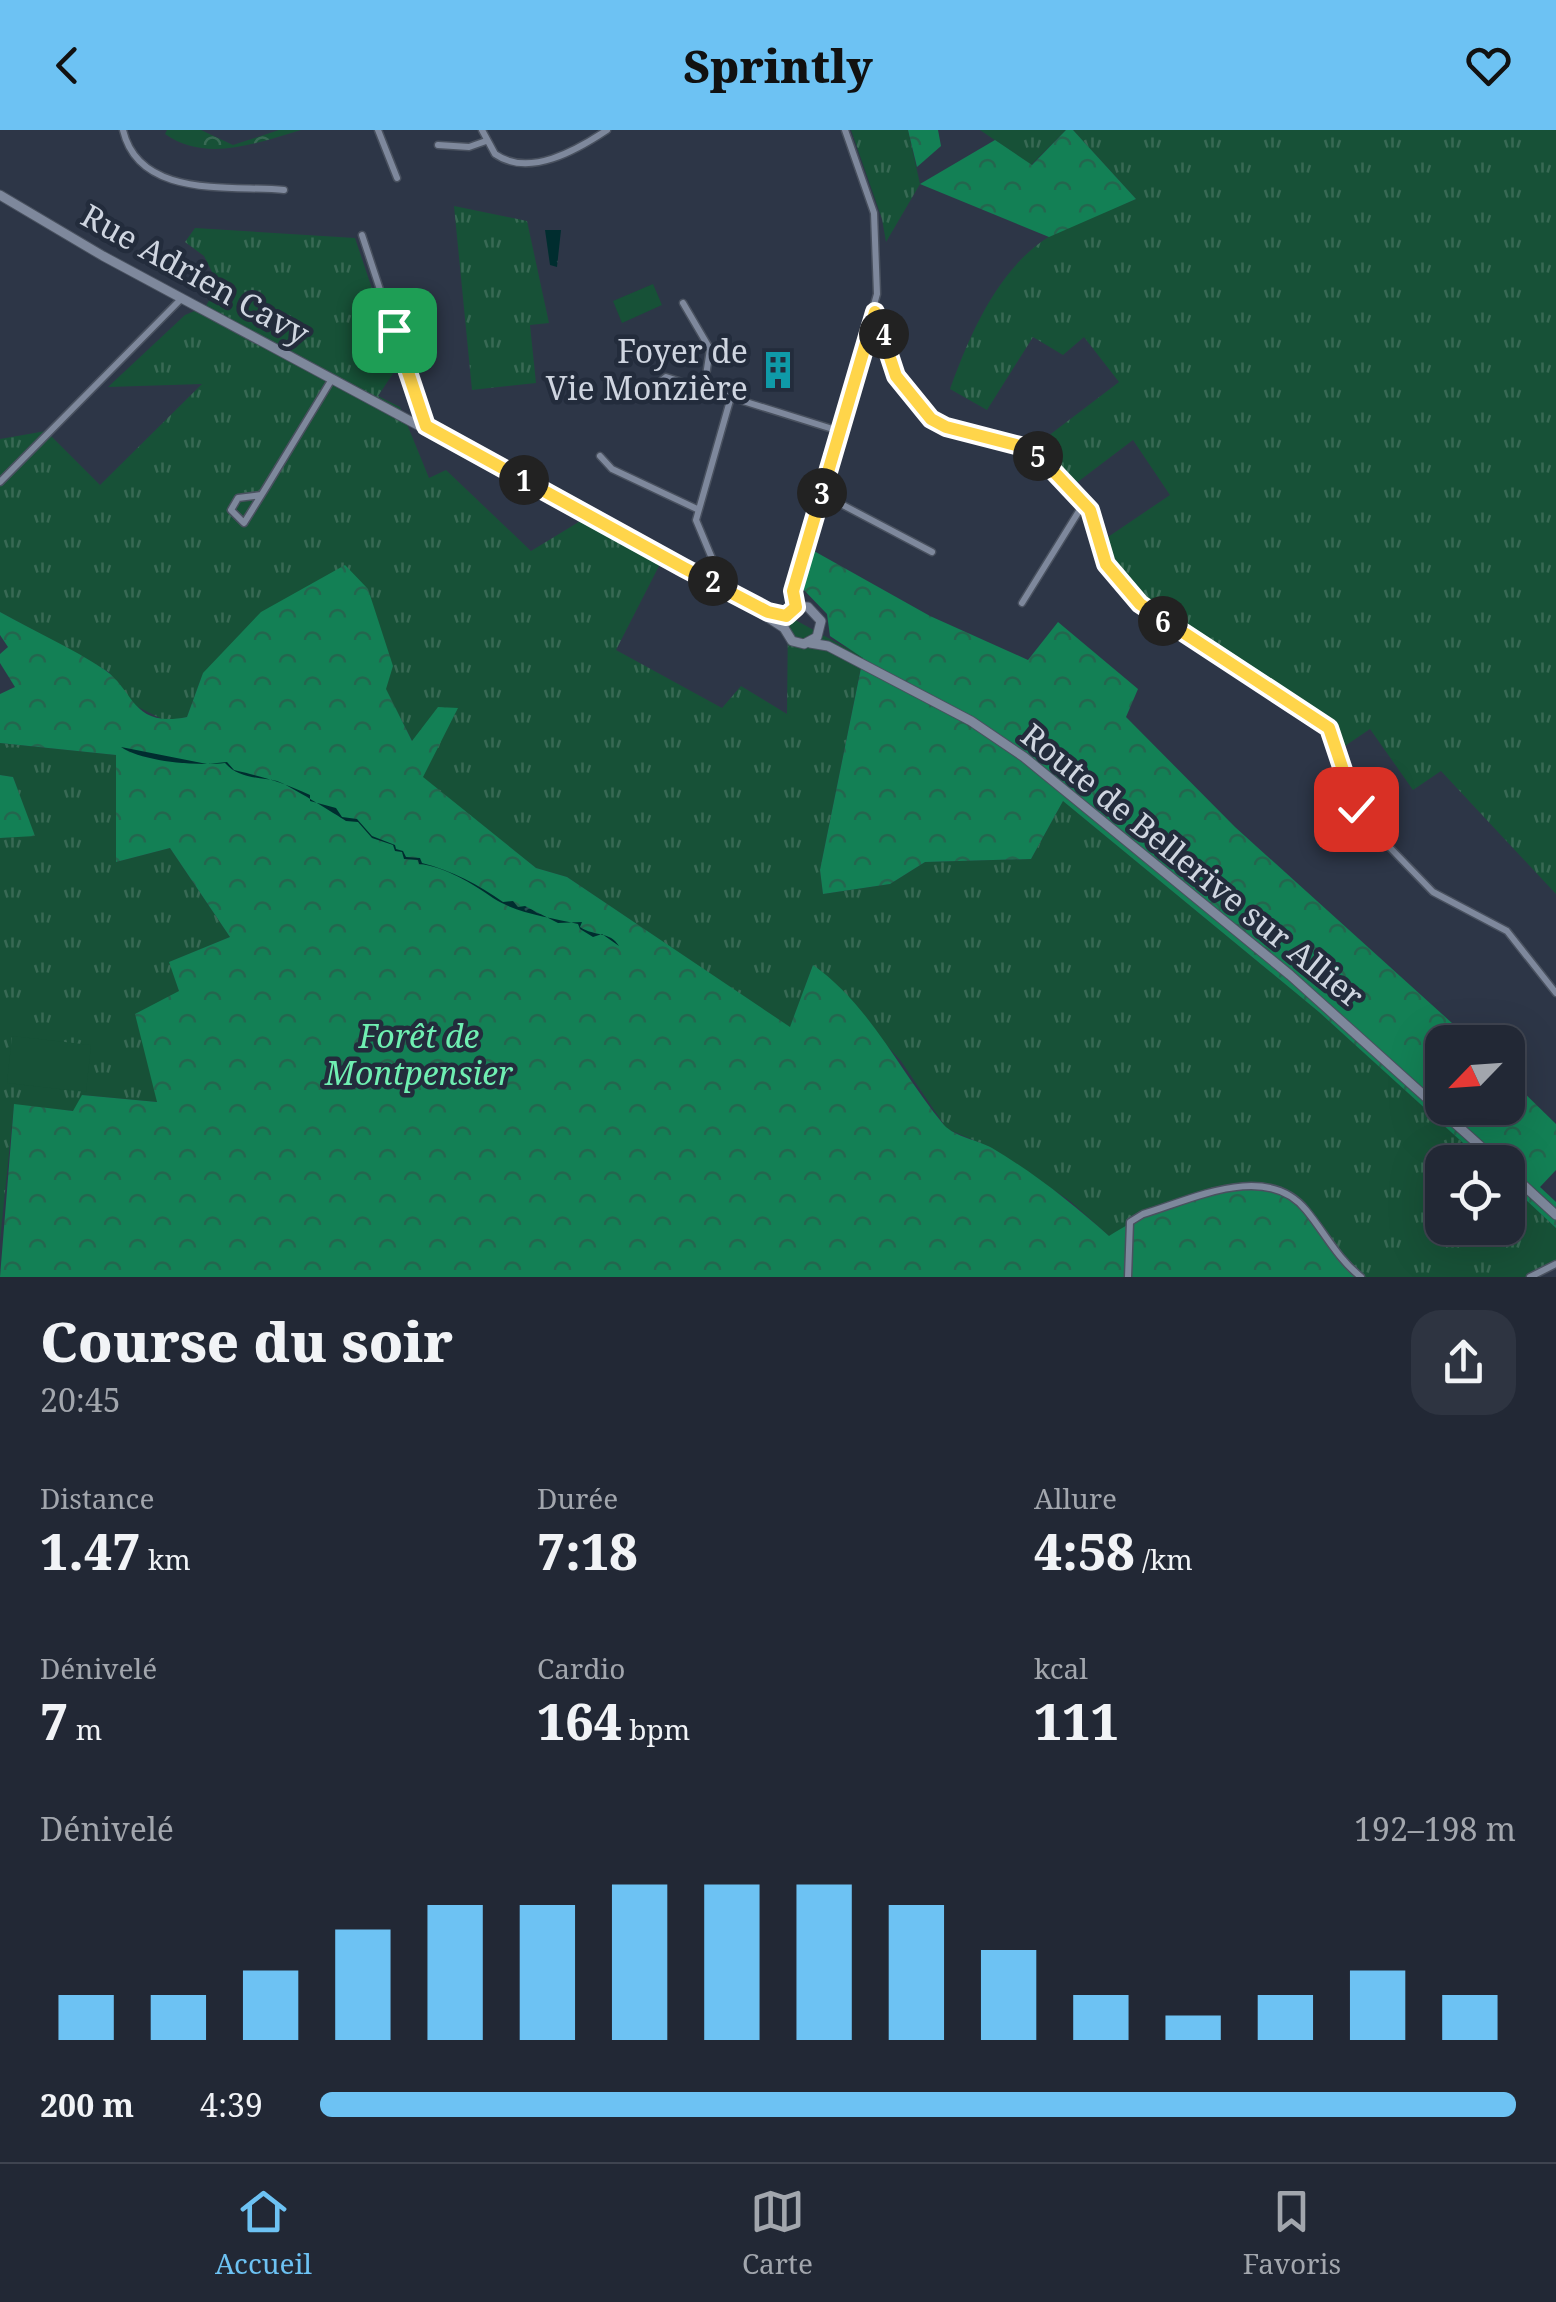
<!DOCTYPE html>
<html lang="fr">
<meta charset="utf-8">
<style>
body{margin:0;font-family:"Noto Serif",serif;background:#2e3441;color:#f1f3f6;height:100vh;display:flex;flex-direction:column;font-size:38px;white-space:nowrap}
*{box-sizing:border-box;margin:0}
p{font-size:32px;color:#a2a6ad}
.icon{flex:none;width:55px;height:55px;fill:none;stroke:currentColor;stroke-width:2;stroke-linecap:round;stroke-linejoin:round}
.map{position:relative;height:1147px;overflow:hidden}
.drawer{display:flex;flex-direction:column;background:#222835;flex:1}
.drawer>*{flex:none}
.needle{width:65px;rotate:245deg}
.tools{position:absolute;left:1425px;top:895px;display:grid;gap:20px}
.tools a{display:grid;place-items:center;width:100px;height:100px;border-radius:20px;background:#222835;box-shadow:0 10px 40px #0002,0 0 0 2px #3f4450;font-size:50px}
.pin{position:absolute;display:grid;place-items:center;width:85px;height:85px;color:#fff;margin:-42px;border-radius:20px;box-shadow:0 5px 15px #0006}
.km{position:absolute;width:50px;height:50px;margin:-25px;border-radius:50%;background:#222;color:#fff;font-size:28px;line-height:50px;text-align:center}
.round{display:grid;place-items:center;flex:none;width:105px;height:105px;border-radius:30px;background:#2e3441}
.summary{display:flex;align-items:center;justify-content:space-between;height:170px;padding:0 40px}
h1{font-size:55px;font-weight:800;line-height:75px}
.figures{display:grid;grid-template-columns:repeat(3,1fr);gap:15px;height:170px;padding:10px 40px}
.figures div{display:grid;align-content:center}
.figures b{font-size:50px;font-weight:800}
.figures small{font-size:28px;font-weight:400}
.figures p{font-size:28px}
.chart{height:280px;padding:20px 40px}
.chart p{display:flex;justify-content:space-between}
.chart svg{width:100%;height:180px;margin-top:10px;stroke:#6dc2f3;stroke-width:6}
ul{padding:0 40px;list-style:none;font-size:32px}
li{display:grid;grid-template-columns:160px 120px 1fr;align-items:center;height:75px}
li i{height:25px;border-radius:12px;background:#6dc2f3}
header{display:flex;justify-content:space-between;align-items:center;height:130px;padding:0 40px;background:#6dc2f3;color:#111;font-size:45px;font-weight:800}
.tabs{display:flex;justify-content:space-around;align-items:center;height:140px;border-top:2px solid #3f4450;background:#222835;font-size:28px;color:#a2a6ad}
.tabs a{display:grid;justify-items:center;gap:5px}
.tabs .current{color:#6dc2f3}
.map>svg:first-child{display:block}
.grass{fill:url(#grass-tufts)}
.forest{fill:url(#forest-crowns)}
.park{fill:url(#park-crowns)}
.garden{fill:#175137}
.water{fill:url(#water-ripples)}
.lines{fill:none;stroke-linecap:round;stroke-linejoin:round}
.minor-casing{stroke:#49515f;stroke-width:9}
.secondary-casing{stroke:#49515f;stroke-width:11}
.minor{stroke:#7e889c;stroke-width:6}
.secondary{stroke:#7e889c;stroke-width:9}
.route-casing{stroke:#fff;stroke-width:20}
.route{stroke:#ffd54a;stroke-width:12}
.labels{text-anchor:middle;stroke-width:9;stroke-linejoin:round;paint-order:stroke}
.street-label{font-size:32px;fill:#cfd5e0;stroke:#232c3c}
.poi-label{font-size:32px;fill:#cfd5e0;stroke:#232c3c;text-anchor:end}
.park-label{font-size:32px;font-style:italic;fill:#6fefb2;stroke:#232c3c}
</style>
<header><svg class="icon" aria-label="back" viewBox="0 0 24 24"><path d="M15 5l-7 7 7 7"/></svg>Sprintly<svg class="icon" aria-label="heart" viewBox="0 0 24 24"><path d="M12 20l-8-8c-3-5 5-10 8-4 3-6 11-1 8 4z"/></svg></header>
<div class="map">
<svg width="1556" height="1147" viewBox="0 0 1556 1147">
<defs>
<pattern id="grass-tufts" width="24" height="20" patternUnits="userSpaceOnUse" patternTransform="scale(2.5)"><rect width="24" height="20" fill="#175137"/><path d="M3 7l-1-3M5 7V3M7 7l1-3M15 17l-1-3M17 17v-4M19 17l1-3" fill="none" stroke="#386954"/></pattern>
<pattern id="forest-crowns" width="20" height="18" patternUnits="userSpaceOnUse" patternTransform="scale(2.5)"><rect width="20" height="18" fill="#138055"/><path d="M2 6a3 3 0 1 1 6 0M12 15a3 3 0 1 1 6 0" fill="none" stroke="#24664e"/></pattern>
<pattern id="park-crowns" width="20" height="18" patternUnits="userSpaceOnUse" patternTransform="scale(2.5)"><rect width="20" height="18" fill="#175137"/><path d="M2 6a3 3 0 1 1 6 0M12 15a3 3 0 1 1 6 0" fill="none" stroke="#386954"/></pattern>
<pattern id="water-ripples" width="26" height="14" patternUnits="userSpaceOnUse" patternTransform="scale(2.5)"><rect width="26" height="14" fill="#002d2f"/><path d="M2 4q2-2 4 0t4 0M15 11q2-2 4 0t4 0" fill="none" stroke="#244b4d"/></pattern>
</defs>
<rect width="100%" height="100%" fill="#2d3647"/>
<g class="grass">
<path d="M851,0h57l12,54 -34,58 -4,-23z"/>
<path d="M980,0h86l-35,35z"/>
<path d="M1073,0h483v764l-115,-123 -28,19 -43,-61 -28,19 -7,-22 -18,-16 -141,-86 -39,-31 -18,-18 -14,-36 65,-44 -37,-55 -58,44 -40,-38 84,-64 -35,-45 -21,18 -30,-18 -46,73 -37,-21c20,-55 48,-121 100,-153 26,-16 58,-25 86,-37z"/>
<path d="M454,76l73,15 22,102 -19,2 6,58 -64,7z"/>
<path d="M195,98l160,10 43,128 -20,30 22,11 29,71 17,-8 85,81 51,-31 78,44 -44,86 106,58 19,-22 46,28 1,-98 75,41 -43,213 3,24 67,-10 35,-22 106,-3 32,-58 256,211 165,150h-42v66h66v-45l48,45v36l-26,13h-169l-252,-41 -39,-35 -80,-54 -43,-18 -46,-68 -88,-96 -23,63 -223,-151 -31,-9 -114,-91 35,-68 -44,33 -28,-53 -182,-16 -16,44 -21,4 -36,-18 -21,-31 -109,-60v-173l46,-8 54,54 102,-101 -94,3 77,-72 21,-9 12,-22 -14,-28 -19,-14z"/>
<path d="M0,613l116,12v107l54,-14 60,89 -60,25 9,29 -21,111 -75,-7 -9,16 -60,-6 -14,135v-402l34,-3 -21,-58 -13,-2z"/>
</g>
<g class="forest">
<path d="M908,0h30l3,16 -24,21z"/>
<path d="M1066,0h7l63,69 -87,38 -129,-53 75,-44 37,25z"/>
<path d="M814,421l116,65 98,44 30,-38 80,67 -12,28 109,110 238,215h-31v66h66v-31l48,47v46l-16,17 16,15v26l-48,-45v-21h-24l-165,-150 -256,-211 -32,58 -106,3 -35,22 -67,10 -3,-24 43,-212 -33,-22 -3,-22 -25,-26z"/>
<path d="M345,435l23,24 25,77 -7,23 26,52 26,-34 20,1 -35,69 113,91 31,9 223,150 23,-62c58,41 86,106 131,160 11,12 34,15 48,23 42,25 81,56 117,88 40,-26 135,-68 180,-40 23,14 53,60 72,81h-1361l14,-173 59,7 9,-16 75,7 -22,-88 44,-23 -10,-29 61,-25 -60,-89 -54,14v-107l-116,-12v-49l15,-7 -15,-24v-9l8,-7 -8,-12v-23c34,19 72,36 105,58 30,21 26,58 82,47l16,-44 58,-61z"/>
<path d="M0,645l13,2 22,59 -35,2z"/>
</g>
<path class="park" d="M167,0h34l32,15 46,-15h22c-44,13 -95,33 -136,4z"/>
<g class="garden">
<path d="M653,154l9,21 -40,18 -9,-22z"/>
<path d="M12,906l79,9 -5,47 -79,-9z"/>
</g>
<g class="water">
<path d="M545,100h16l-4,37 -7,-2z"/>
<path d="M121,617l86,17 20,-2 7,8c33,8 48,12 76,25v6l26,7 6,9 15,2 15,17 23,9 1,4 7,2 3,6 14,1 2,5c29,7 57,22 81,39l10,-1 5,6 7,-1 33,17 24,-1 -2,5c15,10 30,4 39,19l-17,-12 -9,3 -13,-8 -2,-5c-29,-7 -60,-10 -85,-26 -20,-14 -49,-32 -74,-34l-1,-4 -14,-1 -2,-7 -7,-1 -2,-6 -21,-7 -14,-16 -12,-1c-9,-6 -59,-37 -69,-40 -17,-4 -38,-2 -52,-18 -28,3 -82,-1 -104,-16z"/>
</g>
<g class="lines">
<g class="minor-casing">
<g id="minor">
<path d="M123,0c16,69 107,55 161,60"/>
<path d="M378,0l19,48"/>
<path d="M482,0l13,24c34,24 82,-4 112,-24"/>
<path d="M438,15l31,2 17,-6"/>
<path d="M362,105l63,191"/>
<path d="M683,173l27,46 -6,40"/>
<path d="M875,182c20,27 14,63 43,95 32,35 83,22 119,48 19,13 48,39 56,61 8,26 10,48 28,70 54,61 141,84 202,136l10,13 23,74 12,16 65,67 74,39 49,62"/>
<path d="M704,259c-15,12 -26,10 -44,5l-5,-8 11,-9 173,54"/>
<path d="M600,326l12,13 85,40"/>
<path d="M0,352l182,-184"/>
<path d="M822,364l110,58"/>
<path d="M261,365l-23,3 -7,12 13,13 23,-37 65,-107"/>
<path d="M724,457l-28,-67 35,-123"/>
<path d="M1022,473l62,-100"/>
<path d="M795,477l-2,-16 84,-297 -3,-81 -29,-83"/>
<path d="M1128,1147l2,-55 13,-8c48,-14 123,-53 163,-4 19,23 31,48 55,67"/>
<path d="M1530,1147l26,-13"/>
</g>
</g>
<g class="secondary-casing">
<g id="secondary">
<path d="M0,65l103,61 581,312 84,44 18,4"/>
<path d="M764,485l20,13 8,13 12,3 13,-7 4,-16 -13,-14c-15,-2 -24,6 -24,21"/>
<path d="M810,513l18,3 143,75 53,36 266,218 208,187"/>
<path d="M1508,1041l48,44"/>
</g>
</g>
<use href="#minor" class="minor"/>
<use href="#secondary" class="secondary"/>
</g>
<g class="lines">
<g class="route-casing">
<path id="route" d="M394,200l32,96 258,142 84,44 18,4 10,-9 -3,-16 82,-279 21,64 35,43 15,8 74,19 20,11 50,53 16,54 34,40 189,124 27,81"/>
</g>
<use href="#route" class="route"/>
</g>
<defs>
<g id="building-bare" transform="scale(3)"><path d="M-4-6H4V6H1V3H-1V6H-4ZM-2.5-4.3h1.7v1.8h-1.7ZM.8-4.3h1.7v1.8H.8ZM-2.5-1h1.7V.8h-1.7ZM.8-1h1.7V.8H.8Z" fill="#0f9aa8" stroke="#232c3c" stroke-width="2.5" paint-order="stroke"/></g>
</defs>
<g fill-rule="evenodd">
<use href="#building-bare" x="778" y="240"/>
</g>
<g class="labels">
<g class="street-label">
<text transform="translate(195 145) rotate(29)" y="11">Rue Adrien Cavy</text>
<text transform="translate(1192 736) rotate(39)" y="11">Route de Bellerive sur Allier</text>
</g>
<g class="poi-label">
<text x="748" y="233">Foyer de<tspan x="748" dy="37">Vie Monzière</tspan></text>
</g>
<g class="park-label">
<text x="419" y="918">Forêt de<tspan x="419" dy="37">Montpensier</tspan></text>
</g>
</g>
</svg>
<div class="tools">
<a><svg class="needle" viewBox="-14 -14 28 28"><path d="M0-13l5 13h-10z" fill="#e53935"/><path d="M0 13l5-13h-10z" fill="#a2a6ad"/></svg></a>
<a><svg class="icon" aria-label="locate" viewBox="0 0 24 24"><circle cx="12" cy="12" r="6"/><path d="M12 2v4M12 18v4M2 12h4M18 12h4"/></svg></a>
</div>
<div class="pin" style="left:394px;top:200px;background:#1e9e55"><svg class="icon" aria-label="arrive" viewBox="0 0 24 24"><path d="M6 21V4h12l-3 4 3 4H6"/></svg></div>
<div class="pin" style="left:1356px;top:679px;background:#d93025"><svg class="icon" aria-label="check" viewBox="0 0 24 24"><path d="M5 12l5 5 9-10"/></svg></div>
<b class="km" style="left:524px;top:350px">1</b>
<b class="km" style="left:713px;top:451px">2</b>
<b class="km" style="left:822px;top:363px">3</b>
<b class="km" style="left:884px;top:204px">4</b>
<b class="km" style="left:1038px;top:326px">5</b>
<b class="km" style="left:1163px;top:491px">6</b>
</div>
<section class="drawer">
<div class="summary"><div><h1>Course du soir</h1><p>20:45</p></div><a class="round"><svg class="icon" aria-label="share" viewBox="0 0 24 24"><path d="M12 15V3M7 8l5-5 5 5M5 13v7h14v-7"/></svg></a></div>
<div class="figures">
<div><p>Distance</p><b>1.47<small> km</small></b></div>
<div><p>Durée</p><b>7:18</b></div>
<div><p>Allure</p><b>4:58<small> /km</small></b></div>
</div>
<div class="figures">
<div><p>Dénivelé</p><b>7<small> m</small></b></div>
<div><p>Cardio</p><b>164<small> bpm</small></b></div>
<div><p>kcal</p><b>111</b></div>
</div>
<div class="chart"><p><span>Dénivelé</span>192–198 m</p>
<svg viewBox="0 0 160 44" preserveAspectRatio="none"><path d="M5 44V33M15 44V33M25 44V27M35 44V17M45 44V11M55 44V11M65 44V6M75 44V6M85 44V6M95 44V11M105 44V22M115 44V33M125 44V38M135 44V33M145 44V27M155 44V33"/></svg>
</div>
<ul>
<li><b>200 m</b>4:39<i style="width:100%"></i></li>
</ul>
</section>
<nav class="tabs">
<a class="current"><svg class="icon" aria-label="home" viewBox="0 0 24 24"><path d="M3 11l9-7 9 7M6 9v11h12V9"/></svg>Accueil</a>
<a><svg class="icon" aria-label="map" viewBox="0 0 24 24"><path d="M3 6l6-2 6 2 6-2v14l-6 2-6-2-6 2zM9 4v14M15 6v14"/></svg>Carte</a>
<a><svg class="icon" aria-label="saved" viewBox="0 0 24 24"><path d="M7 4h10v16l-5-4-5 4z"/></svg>Favoris</a>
</nav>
